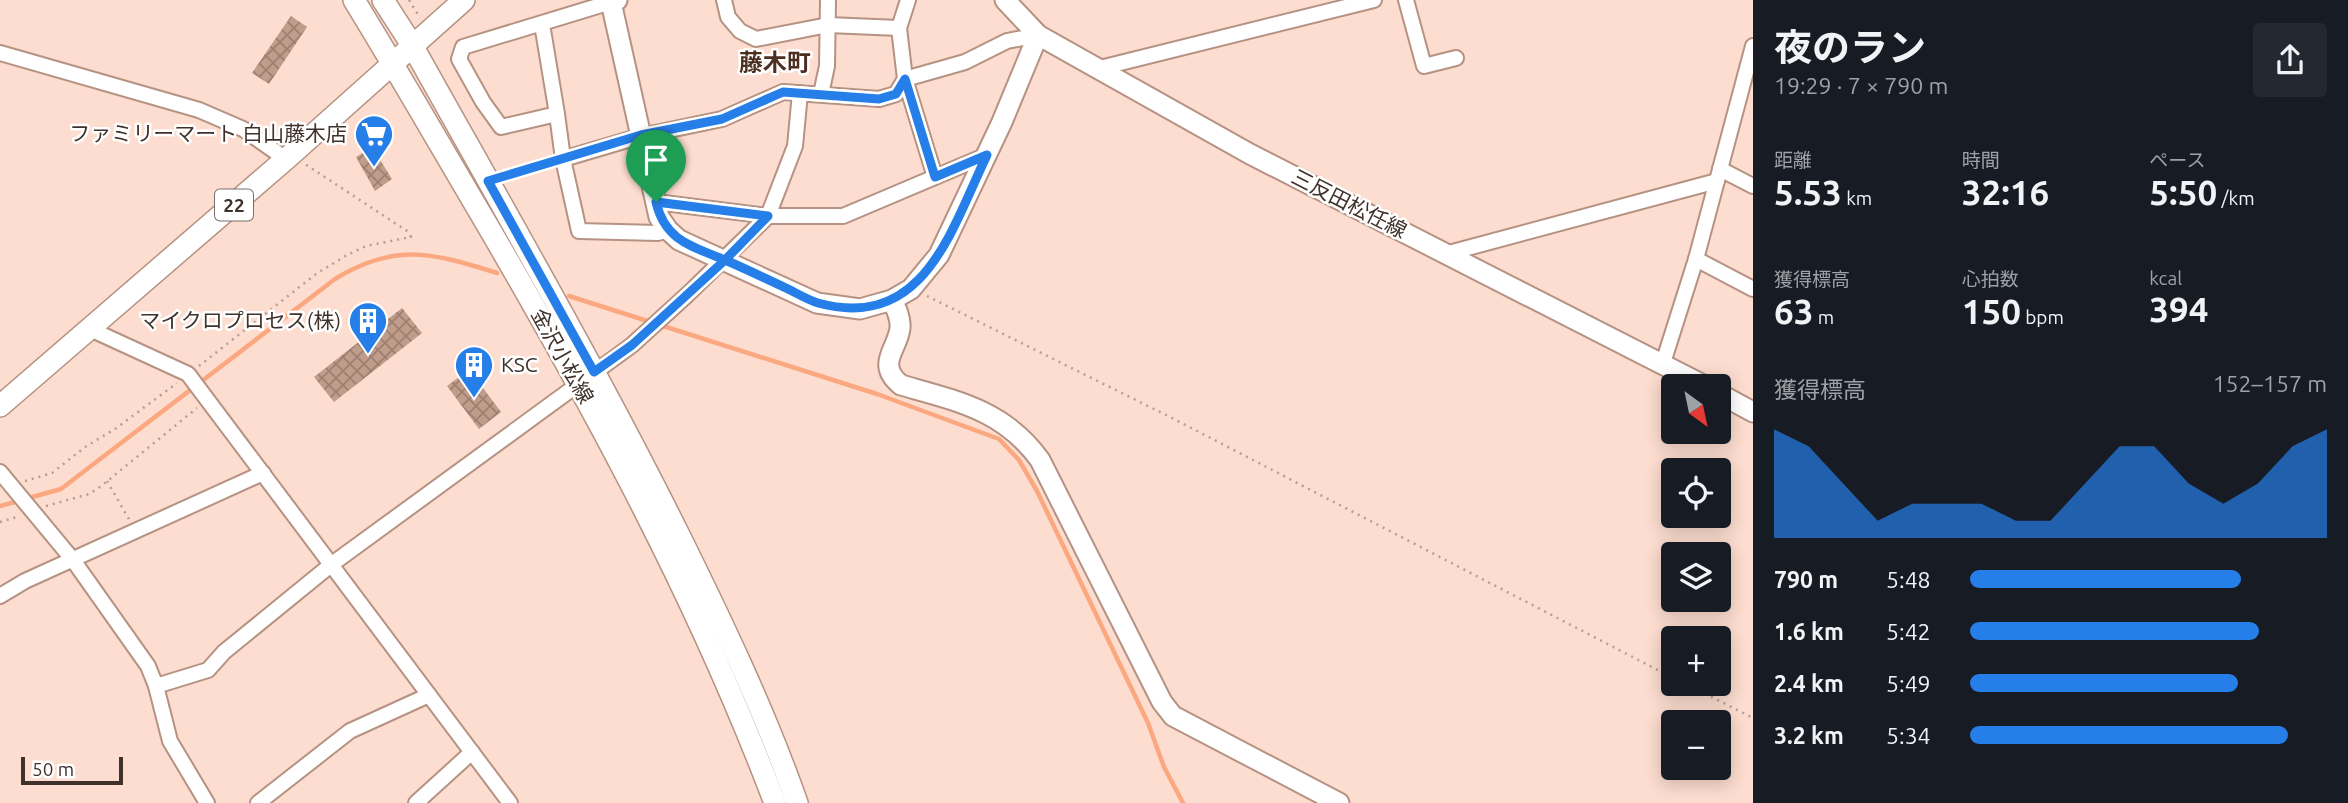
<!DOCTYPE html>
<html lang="ja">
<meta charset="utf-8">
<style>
body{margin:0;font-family:Ubuntu,"Noto Sans JP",sans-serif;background:#242831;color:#f1f3f6;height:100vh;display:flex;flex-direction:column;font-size:26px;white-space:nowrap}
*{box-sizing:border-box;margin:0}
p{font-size:23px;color:#9ea1a6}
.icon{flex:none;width:38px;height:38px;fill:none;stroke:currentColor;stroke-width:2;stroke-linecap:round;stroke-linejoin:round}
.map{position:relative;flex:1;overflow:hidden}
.panel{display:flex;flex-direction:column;background:#171b24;width:595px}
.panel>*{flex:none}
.needle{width:46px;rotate:147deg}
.fabs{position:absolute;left:1661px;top:374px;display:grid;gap:14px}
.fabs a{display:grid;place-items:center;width:70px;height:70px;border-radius:7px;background:#171b24;box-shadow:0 4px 18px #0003;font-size:35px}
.scale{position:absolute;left:21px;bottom:18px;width:102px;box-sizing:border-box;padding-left:7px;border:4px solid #40312b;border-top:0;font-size:19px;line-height:24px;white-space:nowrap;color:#40312b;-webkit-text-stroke:5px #fff;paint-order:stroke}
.pin{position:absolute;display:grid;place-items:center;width:60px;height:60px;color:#fff;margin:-72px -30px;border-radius:50% 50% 50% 0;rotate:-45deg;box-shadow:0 0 7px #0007}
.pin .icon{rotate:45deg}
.round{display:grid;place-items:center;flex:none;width:74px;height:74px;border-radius:7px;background:#242831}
.head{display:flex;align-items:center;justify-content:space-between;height:119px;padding:0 21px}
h1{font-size:38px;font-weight:700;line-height:52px}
.figures{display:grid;grid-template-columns:repeat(3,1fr);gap:10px;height:119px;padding:7px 21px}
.figures div{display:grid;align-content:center}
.figures b{font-size:35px;font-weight:700}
.figures small{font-size:19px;font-weight:400}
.figures p{font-size:19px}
.chart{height:196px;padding:14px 21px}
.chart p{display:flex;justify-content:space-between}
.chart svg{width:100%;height:126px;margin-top:7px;fill:#267ee8;opacity:.7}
ul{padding:0 21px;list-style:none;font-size:23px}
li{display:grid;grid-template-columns:112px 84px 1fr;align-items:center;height:52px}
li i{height:18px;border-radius:9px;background:#267ee8}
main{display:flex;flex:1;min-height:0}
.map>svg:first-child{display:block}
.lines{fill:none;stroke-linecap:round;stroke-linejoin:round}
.stream{stroke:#fba881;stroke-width:4.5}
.building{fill:url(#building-cross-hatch)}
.street-casing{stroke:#b69282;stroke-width:18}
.secondary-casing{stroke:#b69282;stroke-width:23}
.primary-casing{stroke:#b69282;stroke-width:24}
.path{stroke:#b79e93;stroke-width:2.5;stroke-dasharray:2 5;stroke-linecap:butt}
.street{stroke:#fff;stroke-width:14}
.secondary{stroke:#fff;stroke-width:19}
.primary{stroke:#fff;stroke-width:21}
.route-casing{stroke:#fff;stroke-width:14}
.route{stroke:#267ee8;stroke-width:9}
.labels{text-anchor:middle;stroke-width:5;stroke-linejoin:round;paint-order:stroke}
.shield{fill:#fff;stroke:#796f6b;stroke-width:2}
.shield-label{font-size:19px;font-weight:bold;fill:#40312b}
.poi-label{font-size:21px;fill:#40312b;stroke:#fff;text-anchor:end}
.street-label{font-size:21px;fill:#40312b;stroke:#fff}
.quarter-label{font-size:24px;font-weight:bold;fill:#4c2f21;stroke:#fff}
</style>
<main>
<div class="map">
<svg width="1753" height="803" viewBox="0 0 1753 803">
<defs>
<pattern id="building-cross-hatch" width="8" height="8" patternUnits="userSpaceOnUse" patternTransform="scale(1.75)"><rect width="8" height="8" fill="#c09c8b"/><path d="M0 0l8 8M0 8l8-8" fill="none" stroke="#9d8072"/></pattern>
</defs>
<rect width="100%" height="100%" fill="#fcddcf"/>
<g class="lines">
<g class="stream">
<path d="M569,296l308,98 122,45 20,21 18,31 111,232 16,44 19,36"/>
<path d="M0,506l61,-17 274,-210c60,-37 98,-26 162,-6"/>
</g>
</g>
<g class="building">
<path d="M291,16l16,11 -38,57 -17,-11z"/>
<path d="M372,147l20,32 -17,12 -19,-34z"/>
<path d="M402,308l20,25 -88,69 -20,-25z"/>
<path d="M480,361l11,15 -11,8 21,28 -22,17 -32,-43z"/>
</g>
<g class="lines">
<g class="street-casing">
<g id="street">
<path d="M724,0l4,17 12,14 16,8 72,-14 71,3"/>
<path d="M908,0l-9,28 6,51 30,98"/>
<path d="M1406,0l18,66 32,-8"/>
<path d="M542,24l15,90 -56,13 -18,-25 -24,-43 4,-12 148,-45"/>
<path d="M0,53l199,57 44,19 43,30"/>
<path d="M1096,69l278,-69"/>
<path d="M821,94l6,-28 1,-66"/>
<path d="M557,114l6,45 16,72 79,2 10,-3"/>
<path d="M563,159l78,-23 81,-17 61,-27 96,7 17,-5 9,-15 60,-17 42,-21 31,-6"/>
<path d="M1720,169l33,17"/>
<path d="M656,202l112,14h75l144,-61"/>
<path d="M1445,254l272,-73"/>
<path d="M1696,259l57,30"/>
<path d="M90,329l98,45 322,429"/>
<path d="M1663,363l33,-104 57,-213"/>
<path d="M0,472l73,88 75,106 8,20 14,55 37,62"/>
<path d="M0,596l25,-15 238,-108"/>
<path d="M156,686l52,-16 16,-18 108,-88 300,-219 55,-50 81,-79 27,-70 5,-53"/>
<path d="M258,803l92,-72 79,-36"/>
<path d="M416,803l56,-51"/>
</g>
</g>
<g class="secondary-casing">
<g id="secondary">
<path d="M617,0l-6,2 48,215 9,13 11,10 138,63 43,6 32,-9 19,-11 28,-34 63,-133 36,-87"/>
<path d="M1005,0l33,35 212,119 457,233"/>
<path d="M892,300c4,8 9,18 8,28 -2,21 -25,36 1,57 56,16 103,25 139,75l122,242 11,14 166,87"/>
<path d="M1718,393l35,19"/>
</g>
</g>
<g class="primary-casing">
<g id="primary">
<path d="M354,0c46,75 90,152 135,228 108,185 210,374 286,575"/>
<path d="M383,0l29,45c91,163 185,325 268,492 43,87 85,175 117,266"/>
<path d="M0,406l286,-247 178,-159"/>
</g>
</g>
<g class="path">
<path d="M409,0l11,18"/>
<path d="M505,176l44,-13"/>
<path d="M927,296l247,123 499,259"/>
<path d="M199,366l117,-92 31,-19 19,-9 45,-9 -4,-6 -102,-67"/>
<path d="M25,481l27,-8 33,-26 30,-18 62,-46"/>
<path d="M107,481l23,40"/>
<path d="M46,506l43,-12 11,-7 97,-79"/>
<path d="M0,522l20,-6"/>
<path d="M1686,684l67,34"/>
</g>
<use href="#street" class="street"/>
<use href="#secondary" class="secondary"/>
<use href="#primary" class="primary"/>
</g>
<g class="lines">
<g class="route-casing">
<path id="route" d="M656,202c9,39 36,44 69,58l-93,85 -38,27 -106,-191 153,-46 81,-16 61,-27 96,7 17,-5 9,-15 30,98 52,-22c-36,75 -63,177 -169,148 -10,-3 -20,-9 -30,-14 -21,-10 -42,-20 -63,-29l43,-44 -112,-14"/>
</g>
<use href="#route" class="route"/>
</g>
<defs>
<g id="supermarket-pin" transform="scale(2.0125)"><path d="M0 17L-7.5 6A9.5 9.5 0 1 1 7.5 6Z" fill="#267ee8" stroke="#fff"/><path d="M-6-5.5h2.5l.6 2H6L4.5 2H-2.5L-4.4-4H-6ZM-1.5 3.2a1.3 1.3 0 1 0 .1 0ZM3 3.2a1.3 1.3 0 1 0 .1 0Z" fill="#fff"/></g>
<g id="building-pin" transform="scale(2.0125)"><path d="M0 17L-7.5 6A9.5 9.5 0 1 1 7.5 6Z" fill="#267ee8" stroke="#fff"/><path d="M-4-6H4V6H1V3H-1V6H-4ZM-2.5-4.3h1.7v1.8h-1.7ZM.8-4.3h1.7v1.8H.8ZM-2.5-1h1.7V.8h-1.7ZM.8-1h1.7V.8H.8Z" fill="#fff"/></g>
</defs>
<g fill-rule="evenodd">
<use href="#supermarket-pin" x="374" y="134"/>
<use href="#building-pin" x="368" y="321"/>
<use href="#building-pin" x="474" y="365"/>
</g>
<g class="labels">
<rect class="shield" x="215" y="189.5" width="38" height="31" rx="5"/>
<g class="shield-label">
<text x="234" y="212">22</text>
</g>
<g class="poi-label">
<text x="347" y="141">ファミリーマート 白山藤木店</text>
<text x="341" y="328">マイクロプロセス(株)</text>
<text x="501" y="372" text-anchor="start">KSC</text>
</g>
<g class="street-label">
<text transform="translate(1349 204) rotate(27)" y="7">三反田松任線</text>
<text transform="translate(562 356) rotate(61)" y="7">金沢小松線</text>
</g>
<g class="quarter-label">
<text x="775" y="71">藤木町</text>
</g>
</g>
</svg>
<div class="fabs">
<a><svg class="needle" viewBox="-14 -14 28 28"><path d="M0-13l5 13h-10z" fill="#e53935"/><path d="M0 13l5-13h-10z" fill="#9ea1a6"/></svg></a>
<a><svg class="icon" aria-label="locate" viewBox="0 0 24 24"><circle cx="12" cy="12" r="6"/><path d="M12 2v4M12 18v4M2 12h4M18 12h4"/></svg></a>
<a><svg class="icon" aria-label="layers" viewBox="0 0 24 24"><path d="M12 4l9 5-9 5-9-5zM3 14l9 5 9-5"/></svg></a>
<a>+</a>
<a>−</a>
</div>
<div class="scale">50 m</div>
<div class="pin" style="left:656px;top:202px;background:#1e9e55"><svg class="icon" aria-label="arrive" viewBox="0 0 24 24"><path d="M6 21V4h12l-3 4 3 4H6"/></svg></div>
</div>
<section class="panel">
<div class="head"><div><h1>夜のラン</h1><p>19:29 · 7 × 790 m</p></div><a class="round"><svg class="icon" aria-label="share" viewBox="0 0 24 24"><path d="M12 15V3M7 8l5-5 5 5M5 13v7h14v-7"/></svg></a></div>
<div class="figures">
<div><p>距離</p><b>5.53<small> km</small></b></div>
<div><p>時間</p><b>32:16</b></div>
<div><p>ペース</p><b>5:50<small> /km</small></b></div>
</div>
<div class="figures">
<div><p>獲得標高</p><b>63<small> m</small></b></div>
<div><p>心拍数</p><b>150<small> bpm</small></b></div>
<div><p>kcal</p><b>394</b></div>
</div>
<div class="chart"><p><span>獲得標高</span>152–157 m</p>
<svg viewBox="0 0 160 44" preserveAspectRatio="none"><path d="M0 44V6L10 12L20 25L30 38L40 32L50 32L60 32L70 38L80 38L90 25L100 12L110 12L120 25L130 32L140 25L150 12L160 6V44z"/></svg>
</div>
<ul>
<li><b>790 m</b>5:48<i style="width:76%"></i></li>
<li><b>1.6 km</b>5:42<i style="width:81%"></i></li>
<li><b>2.4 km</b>5:49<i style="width:75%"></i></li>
<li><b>3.2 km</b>5:34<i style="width:89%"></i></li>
</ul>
</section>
</main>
